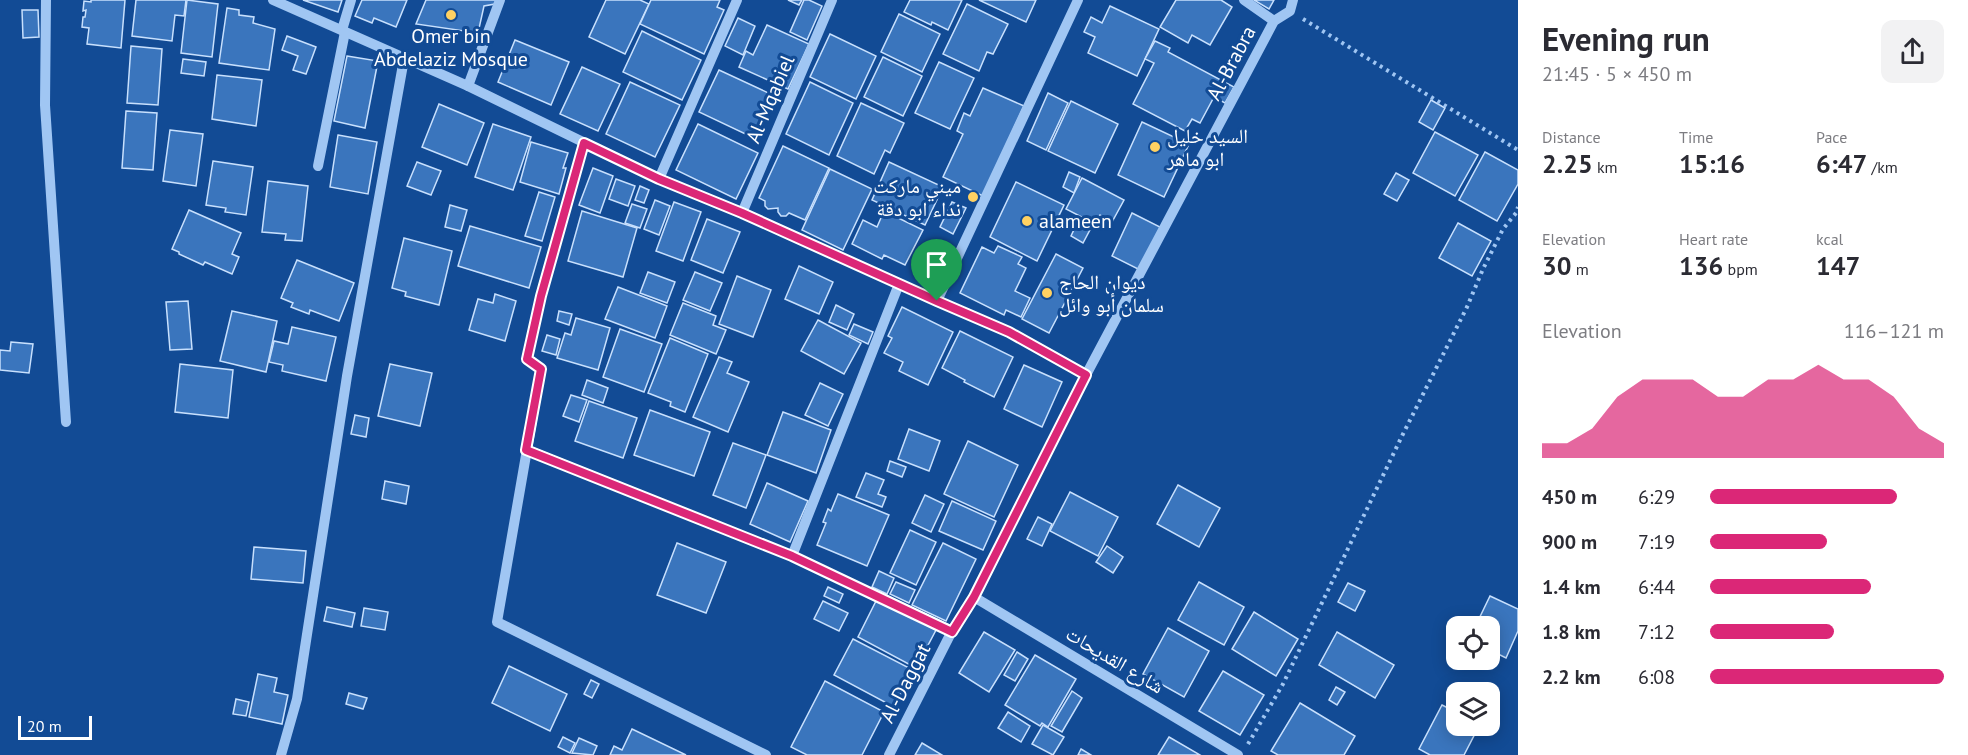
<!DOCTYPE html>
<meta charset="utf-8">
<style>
body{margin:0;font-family:"PT Sans","Noto Naskh Arabic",sans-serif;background:#f2f2f3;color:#2b2b33;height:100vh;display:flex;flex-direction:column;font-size:22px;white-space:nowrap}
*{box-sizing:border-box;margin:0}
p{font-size:20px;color:#7c7c81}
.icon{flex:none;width:33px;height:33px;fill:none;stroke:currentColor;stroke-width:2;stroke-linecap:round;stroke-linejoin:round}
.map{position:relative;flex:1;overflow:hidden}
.panel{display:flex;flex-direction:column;background:#fff;width:450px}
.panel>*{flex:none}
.buttons{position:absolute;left:1446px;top:616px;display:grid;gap:12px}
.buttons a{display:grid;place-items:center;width:54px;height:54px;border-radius:12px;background:#fff;box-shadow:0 3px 15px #0003;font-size:30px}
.scale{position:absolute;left:18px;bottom:15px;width:74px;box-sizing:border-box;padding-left:6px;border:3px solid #fff;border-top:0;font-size:16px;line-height:21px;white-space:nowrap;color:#fff;-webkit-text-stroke:4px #124b95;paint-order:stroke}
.pin{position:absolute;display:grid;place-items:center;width:51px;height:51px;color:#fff;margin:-62px -26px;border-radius:50% 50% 50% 0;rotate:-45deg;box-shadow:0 0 6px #0007}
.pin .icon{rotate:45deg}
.round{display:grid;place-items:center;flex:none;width:63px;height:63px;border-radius:12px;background:#f2f2f3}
.summary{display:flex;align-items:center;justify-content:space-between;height:102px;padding:0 24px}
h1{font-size:33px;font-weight:700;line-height:45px}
.figures{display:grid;grid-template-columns:repeat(3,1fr);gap:9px;height:102px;padding:6px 24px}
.figures div{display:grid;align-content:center}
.figures b{font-size:26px;font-weight:700}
.figures small{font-size:16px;font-weight:400}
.figures p{font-size:16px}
.chart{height:168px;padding:12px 24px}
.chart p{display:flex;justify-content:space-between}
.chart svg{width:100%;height:108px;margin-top:6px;fill:#db2777;opacity:.7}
ul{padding:0 24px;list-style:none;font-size:20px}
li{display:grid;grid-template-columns:96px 72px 1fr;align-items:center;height:45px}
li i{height:15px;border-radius:8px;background:#db2777}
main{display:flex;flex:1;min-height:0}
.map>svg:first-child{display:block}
.building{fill:#3a75bd;stroke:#c8e0fd;stroke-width:1.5}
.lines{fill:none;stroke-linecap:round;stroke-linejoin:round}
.path{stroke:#a0c6f3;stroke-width:4;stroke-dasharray:3 4.5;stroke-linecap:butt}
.minor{stroke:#a0c6f3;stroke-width:10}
.route-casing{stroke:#fff;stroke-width:12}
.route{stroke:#db2777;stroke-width:8}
.poi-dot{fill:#ffd162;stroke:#124b95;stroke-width:2}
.labels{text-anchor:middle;stroke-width:6;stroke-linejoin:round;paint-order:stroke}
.poi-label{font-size:20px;fill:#fff;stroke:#124b95;text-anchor:start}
.street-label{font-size:20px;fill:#fff;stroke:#124b95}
</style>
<main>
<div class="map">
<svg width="1518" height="755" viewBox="0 0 1518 755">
<rect width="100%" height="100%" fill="#124b95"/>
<g class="building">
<path d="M91,0h34l-4,48 -34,-4 2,-16 -7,-1 1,-10h2l1,-7 -3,1 1,-10 7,1z"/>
<path d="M136,0h50l-2,16 -9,-1 -3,26 -40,-5z"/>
<path d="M187,0l31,4 -6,53 -31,-4z"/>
<path d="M303,0h39l-4,12z"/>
<path d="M362,0h45l-11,27 -22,-9 -2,5 -17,-7z"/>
<path d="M426,0h70l-1,4 -11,2 -6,27 -62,-9z"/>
<path d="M606,0h34l9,4 -24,50 -36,-17z"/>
<path d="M651,0h69l-3,7 7,3 -20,44 -64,-30z"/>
<path d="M788,0h14l-3,5z"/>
<path d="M804,0h5l13,6 -15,34 -17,-8z"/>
<path d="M910,0h52l-14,30 -16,-8 -1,3 -27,-13z"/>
<path d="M979,0h57l-10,22z"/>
<path d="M1176,0h45l11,7 -22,38 -18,-10 -4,8 -28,-16z"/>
<path d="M1254,0h20l-5,9z"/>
<path d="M967,4l41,20 -15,30 -6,-2 -8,19 -36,-17z"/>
<path d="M1110,6l49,23 -22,47 -49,-23 7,-16 -11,-5 7,-15 11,6z"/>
<path d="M227,8l12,2v5l15,2 -1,6 22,6 -6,41 -50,-7z"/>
<path d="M22,10h16l1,27 -16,1z"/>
<path d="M899,14l41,20 -18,38 -41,-20z"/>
<path d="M738,18l17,8 -12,29 -18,-9z"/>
<path d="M767,25l42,19 -21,45 -49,-22 7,-16 7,4z"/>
<path d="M642,31l59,29 -19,40 -59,-28z"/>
<path d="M830,34l46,22 -20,43 -46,-22z"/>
<path d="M287,36l29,11 -10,27 -13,-4 5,-14 -16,-6z"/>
<path d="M515,40l54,22 -18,43 -53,-23z"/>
<path d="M1155,41l15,7 -2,4 66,35 -9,16 -11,-6 -14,26 -8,-4 -7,12 -52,-27 21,-41 -9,-4z"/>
<path d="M131,46l31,3 -4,56 -31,-2z"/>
<path d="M347,56l31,5 -13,67 -31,-7z"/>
<path d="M883,57l39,19 -19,40 -39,-19z"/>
<path d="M183,59l23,3 -2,14 -23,-3z"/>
<path d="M939,62l35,16 -24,51 -35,-16z"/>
<path d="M582,67l38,17 -22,47 -38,-17z"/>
<path d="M719,70l56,26 -19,43 -57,-27z"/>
<path d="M217,75l45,5 -6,46 -44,-7z"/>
<path d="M630,82l50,23 -25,52 -49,-23z"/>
<path d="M810,82l43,21 -24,52 -43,-21z"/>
<path d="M983,88l41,18 -41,90 -40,-19 20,-43 -6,-3 7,-18 6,3z"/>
<path d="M1048,93l20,10 -22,47 -19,-9z"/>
<path d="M1431,100l14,8 -12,22 -14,-8z"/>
<path d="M1071,101l47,23 -23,49 -47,-22z"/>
<path d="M861,103l43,20 -14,30 -5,-3 -11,24 -37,-18z"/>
<path d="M439,104l45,19 -17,42 -45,-18z"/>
<path d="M126,111l31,2 -4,57 -31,-2z"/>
<path d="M1142,122l47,22 -25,53 -46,-22z"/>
<path d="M493,124l38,13 -18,53 -38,-13z"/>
<path d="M698,124l60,29 -22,46 -60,-29z"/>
<path d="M170,130l33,4 -7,52 -33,-5z"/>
<path d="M1435,132l43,23 -23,41 -42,-23z"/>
<path d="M338,135l39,7 -9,52 -38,-7z"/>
<path d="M531,142l37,11 -5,15h3l-7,26 -39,-12z"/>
<path d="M783,146l46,22 -24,52 -16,-7 -3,3h-5l-3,-4v-4l-10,1 -3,-3v-5l-6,-3z"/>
<path d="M1485,152l33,18v14l-21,37 -38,-21z"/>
<path d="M213,161l40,6 -7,48 -21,-3 1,-4 -20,-3z"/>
<path d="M417,162l24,9 -10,24 -24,-9z"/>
<path d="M889,162l54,25 -18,38 -53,-25z"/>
<path d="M593,168l20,8 -13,37 -21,-8z"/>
<path d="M830,169l42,20 -29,61 -41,-20z"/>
<path d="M1069,172l11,5 -6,16 -11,-6z"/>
<path d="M1396,173l13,7 -12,21 -13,-7z"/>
<path d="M1082,178l42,22 -12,22 -12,-7 -5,9 -29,-15z"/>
<path d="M616,179l19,7 -7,20 -19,-7z"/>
<path d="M268,181l40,5 -6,55 -17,-1 1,-6 -24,-2z"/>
<path d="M1016,182l48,23 -27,56 -47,-24z"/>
<path d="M640,186l9,4 -5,13 -9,-3z"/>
<path d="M539,192l16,5 -13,44 -17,-5z"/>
<path d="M655,200l15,6 -11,29 -15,-6z"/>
<path d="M674,202l27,10 -18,49 -27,-10z"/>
<path d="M952,202l14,6 -13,26 -13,-7z"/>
<path d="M632,204l15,5 -7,19 -15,-5z"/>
<path d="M450,205l17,5 -6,21 -16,-4z"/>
<path d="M189,210l52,23 -9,21 7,3 -7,17 -27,-12 -2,3 -24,-11v-2l-7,-3z"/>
<path d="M582,211l55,17 -14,49 -55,-16z"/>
<path d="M884,211l39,19 -18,35 -21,-10 -2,4 -30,-15 11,-24 14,7z"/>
<path d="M1132,213l30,15 -20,43 -30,-15z"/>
<path d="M707,219l33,13 -17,41 -32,-13z"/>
<path d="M1079,219l13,7 -9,17 -12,-7z"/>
<path d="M1458,223l33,18 -19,35 -33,-18z"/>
<path d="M470,226l71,21 -12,41 -71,-22z"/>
<path d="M404,238l48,13 -13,54 -34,-9 1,-4 -14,-4z"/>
<path d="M998,246l24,11 -4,7 8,4 -11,23 15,7 -9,19 -15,-7 -2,5 -44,-22 22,-46 12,6z"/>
<path d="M1056,254l27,14 -34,65 -27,-14z"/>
<path d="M929,256l13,6 -9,18 -12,-5z"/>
<path d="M297,260l57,23 -15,38 -29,-11 -1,4 -18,-7 2,-4 -12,-5z"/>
<path d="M799,266l34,16 -14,32 -34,-15z"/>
<path d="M648,272l27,10 -8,21 -27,-10z"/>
<path d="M695,272l27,11 -12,28 -27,-11z"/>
<path d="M737,276l34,14 -18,47 -34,-13z"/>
<path d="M618,287l49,19 -12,32 -50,-19z"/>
<path d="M495,294l21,7 -11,40 -36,-11 9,-31 15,4z"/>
<path d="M188,301l4,48 -22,1 -4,-48z"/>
<path d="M683,303l33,13 -3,9 13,5 -10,24 -46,-19z"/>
<path d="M836,305l18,9 -7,16 -18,-8z"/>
<path d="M902,307l51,25 -25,53 -29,-14 4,-9 -19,-9 8,-15 -4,-2z"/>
<path d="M232,311l45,10 -11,51 -46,-11z"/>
<path d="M559,311l13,3 -3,11 -12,-4z"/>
<path d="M576,318l34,10 -12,42 -41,-12 8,-25 6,2z"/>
<path d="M818,320l43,23 -17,31 -43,-23z"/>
<path d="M854,324l19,8 -5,12 -19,-9z"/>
<path d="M292,327l44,10 -10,44 -44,-10 1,-6 -14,-3 5,-21 14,3z"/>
<path d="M620,329l42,15 -18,48 -41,-15z"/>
<path d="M960,331l53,26 -19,40 -30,-15 1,-2 -23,-12z"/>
<path d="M547,335l13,4 -4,16 -14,-4z"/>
<path d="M670,338l38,16 -23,58 -15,-6 1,-4 -23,-9z"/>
<path d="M11,342l22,2 -4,29 -29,-3v-20l10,1z"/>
<path d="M719,357l13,5 -5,11 22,9 -21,50 -35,-15z"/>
<path d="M180,364l53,6 -5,48 -53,-6z"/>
<path d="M390,364l42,9 -12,53 -42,-10z"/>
<path d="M1024,365l38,17 -20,45 -38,-18z"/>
<path d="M587,380l21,8 -5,15 -21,-8z"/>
<path d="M820,383l23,11 -15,32 -23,-11z"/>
<path d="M571,395l16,5 -8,22 -16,-6z"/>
<path d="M589,401l48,17 -14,40 -48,-17z"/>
<path d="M650,410l60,22 -16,44 -60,-21z"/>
<path d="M783,412l48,18 -15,43 -49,-18z"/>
<path d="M355,415l14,3 -3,19 -15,-3z"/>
<path d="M909,429l31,12 -11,30 -31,-12z"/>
<path d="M968,441l50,24 -24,52 -50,-23z"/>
<path d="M733,443l33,12 -20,53 -33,-13z"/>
<path d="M890,461l16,6 -4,10 -15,-6z"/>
<path d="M866,473l18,7 -6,14 8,3 -4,10 -26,-10z"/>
<path d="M385,481l24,5 -3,18 -24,-5z"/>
<path d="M767,483l41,18 -18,41 -40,-18z"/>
<path d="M1178,485l42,23 -21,39 -42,-23z"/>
<path d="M1070,492l48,25 -20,39 -48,-25z"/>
<path d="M838,494l51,21 -22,51 -50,-21 9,-22 -3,-1 5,-13 3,2z"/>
<path d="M925,495l19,9 -13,28 -19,-9z"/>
<path d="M952,501l44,20 -13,29 -44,-19z"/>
<path d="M1038,517l14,7 -10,22 -15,-7z"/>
<path d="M910,530l26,12 -20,43 -26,-12z"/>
<path d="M677,543l49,19 -20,51 -49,-18z"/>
<path d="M943,543l33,16 -30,62 -34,-16z"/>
<path d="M1107,546l16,11 -10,16 -17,-11z"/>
<path d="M254,547l52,4 -3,32 -52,-4z"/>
<path d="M879,571l15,7 -7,16 -15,-7z"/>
<path d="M896,582l19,8 -6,13 -19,-9z"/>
<path d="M1199,582l45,25 -20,38 -46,-25z"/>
<path d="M1348,583l17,8 -10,20 -17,-9z"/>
<path d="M828,587l15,7 -4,9 -15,-7z"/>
<path d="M1490,596l28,13v22l-12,27 -16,-8v-23h-15z"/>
<path d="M877,599l59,31 -20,38 -58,-31z"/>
<path d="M823,601l25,12 -9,18 -25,-12z"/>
<path d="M327,607l28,6 -3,14 -28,-6z"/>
<path d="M364,608l24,4 -3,18 -24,-4z"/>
<path d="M1254,612l44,27 -22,37 -44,-27z"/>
<path d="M1168,628l41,23 -25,46 -41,-23z"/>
<path d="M984,632l31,18 -26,42 -30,-19z"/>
<path d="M1337,632l57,33 -19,33 -56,-33z"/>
<path d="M853,639l60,31 -19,37 -60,-32z"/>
<path d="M1017,652l11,7 -13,22 -11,-6z"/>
<path d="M1035,655l41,24 -28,48 -6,-4 -2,3 -35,-21z"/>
<path d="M509,666l58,28 -17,37 -58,-28z"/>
<path d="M1223,671l41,24 -24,40 -41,-24z"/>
<path d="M258,674l19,4 -3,14 14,3 -6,29 -33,-7z"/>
<path d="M591,680l8,4 -7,14 -8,-4z"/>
<path d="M825,681l59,31 -22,43h-55l-16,-8z"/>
<path d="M1336,687l9,5 -8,13 -8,-5z"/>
<path d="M1072,691l10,7 -20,34 -11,-6z"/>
<path d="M349,693l18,5 -4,11 -17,-5z"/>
<path d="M236,699l13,3 -3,14 -13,-2z"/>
<path d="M1300,703l55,33 -11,19h-66l-7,-4z"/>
<path d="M1442,705l14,7v14h23l-15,29h-34l-11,-6z"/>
<path d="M1008,712l22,14 -9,16 -23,-14z"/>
<path d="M1043,725l21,12 -11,18 -21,-11z"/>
<path d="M632,729l54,26h-76l4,-9 8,4z"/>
<path d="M563,737l12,6 -5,10 -12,-6z"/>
<path d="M1169,737l31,18h-42z"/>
<path d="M579,738l18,8 -4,9 -21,-2z"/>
<path d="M922,743l20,12h-27z"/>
<path d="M1081,749l10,6h-13z"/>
</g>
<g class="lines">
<g class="path">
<path d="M1303,19l215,131"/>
<path d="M1248,744l35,-60 118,-246 66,-131 16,-38 20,-40 13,-16 2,-6"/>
</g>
<g class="minor">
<path d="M46,0l-1,105 21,317"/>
<path d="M273,0l195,86 191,93 83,34 195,88 72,31 77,43"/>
<path d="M1244,0l30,21"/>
<path d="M342,30l9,-30"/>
<path d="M468,86l32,-86"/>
<path d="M584,143l-43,153 -14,63 14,10 -44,253 269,133"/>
<path d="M318,166l27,-134"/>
<path d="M659,179l78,-179"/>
<path d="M742,213l90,-213"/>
<path d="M937,301l141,-301"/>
<path d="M527,450l265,106 160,75"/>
<path d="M792,556l107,-272"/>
<path d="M974,597l264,158"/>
<path d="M281,755l16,-56 50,-323 57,-317"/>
<path d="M889,755l63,-124 22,-34 112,-222 188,-354 16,-10 3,-11"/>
</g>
</g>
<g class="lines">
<g class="route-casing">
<path id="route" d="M584,143l75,36 83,34 195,88 72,31 77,43 -112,222 -22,35 -160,-76 -266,-106 15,-81 -14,-10 14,-63z"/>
</g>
<use href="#route" class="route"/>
</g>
<g class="poi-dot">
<circle cx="451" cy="15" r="6"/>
<circle cx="1155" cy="147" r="6"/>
<circle cx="973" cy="197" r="6"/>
<circle cx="1027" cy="221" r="6"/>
<circle cx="1047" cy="293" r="6"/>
</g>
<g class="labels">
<g class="poi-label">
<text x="451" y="43" text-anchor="middle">Omer bin<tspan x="451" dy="23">Abdelaziz Mosque</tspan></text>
<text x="1167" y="143">السيد خليل<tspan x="1167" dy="23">ابو ماهر</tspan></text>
<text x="961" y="193" text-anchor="end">ميني ماركت<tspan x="961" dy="23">نداء ابو دقة</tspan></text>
<text x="1039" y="228">alameen</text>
<text x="1059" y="289">ديوان الحاج<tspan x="1059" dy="23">سلمان أبو وائل</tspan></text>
</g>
<g class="street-label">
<text transform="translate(1231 63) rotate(-62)" y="7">Al-Brabra</text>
<text transform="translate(770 99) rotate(-67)" y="7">Al-Mqabiel</text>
<text transform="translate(1115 660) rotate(31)" y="7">شارع القديحات</text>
<text transform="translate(905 683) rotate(-63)" y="7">Al-Daggat</text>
</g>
</g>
</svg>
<div class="buttons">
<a><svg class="icon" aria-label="locate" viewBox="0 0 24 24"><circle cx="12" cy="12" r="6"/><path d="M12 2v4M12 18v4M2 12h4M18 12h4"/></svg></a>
<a><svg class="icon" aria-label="layers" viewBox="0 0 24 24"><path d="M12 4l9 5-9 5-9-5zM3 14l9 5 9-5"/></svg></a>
</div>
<div class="scale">20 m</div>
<div class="pin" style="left:937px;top:301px;background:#1e9e55"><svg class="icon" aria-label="arrive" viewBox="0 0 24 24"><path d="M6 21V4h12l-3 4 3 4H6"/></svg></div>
</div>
<section class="panel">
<div class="summary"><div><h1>Evening run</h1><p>21:45 · 5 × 450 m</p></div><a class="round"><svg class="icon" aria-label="share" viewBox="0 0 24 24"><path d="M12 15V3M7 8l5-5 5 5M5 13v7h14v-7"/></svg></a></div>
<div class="figures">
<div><p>Distance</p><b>2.25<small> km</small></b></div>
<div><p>Time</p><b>15:16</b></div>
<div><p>Pace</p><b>6:47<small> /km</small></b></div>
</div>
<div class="figures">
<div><p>Elevation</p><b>30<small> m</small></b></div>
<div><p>Heart rate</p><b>136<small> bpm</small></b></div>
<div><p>kcal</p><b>147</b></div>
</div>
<div class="chart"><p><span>Elevation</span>116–121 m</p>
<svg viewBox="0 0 160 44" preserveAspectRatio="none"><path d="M0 44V38L10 38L20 32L30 19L40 12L50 12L60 12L70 19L80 19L90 12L100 12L110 6L120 12L130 12L140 19L150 32L160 38V44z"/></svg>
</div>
<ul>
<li><b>450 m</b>6:29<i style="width:80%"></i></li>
<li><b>900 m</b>7:19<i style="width:50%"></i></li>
<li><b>1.4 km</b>6:44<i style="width:69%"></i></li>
<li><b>1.8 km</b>7:12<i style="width:53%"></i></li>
<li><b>2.2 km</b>6:08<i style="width:100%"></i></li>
</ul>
</section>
</main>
